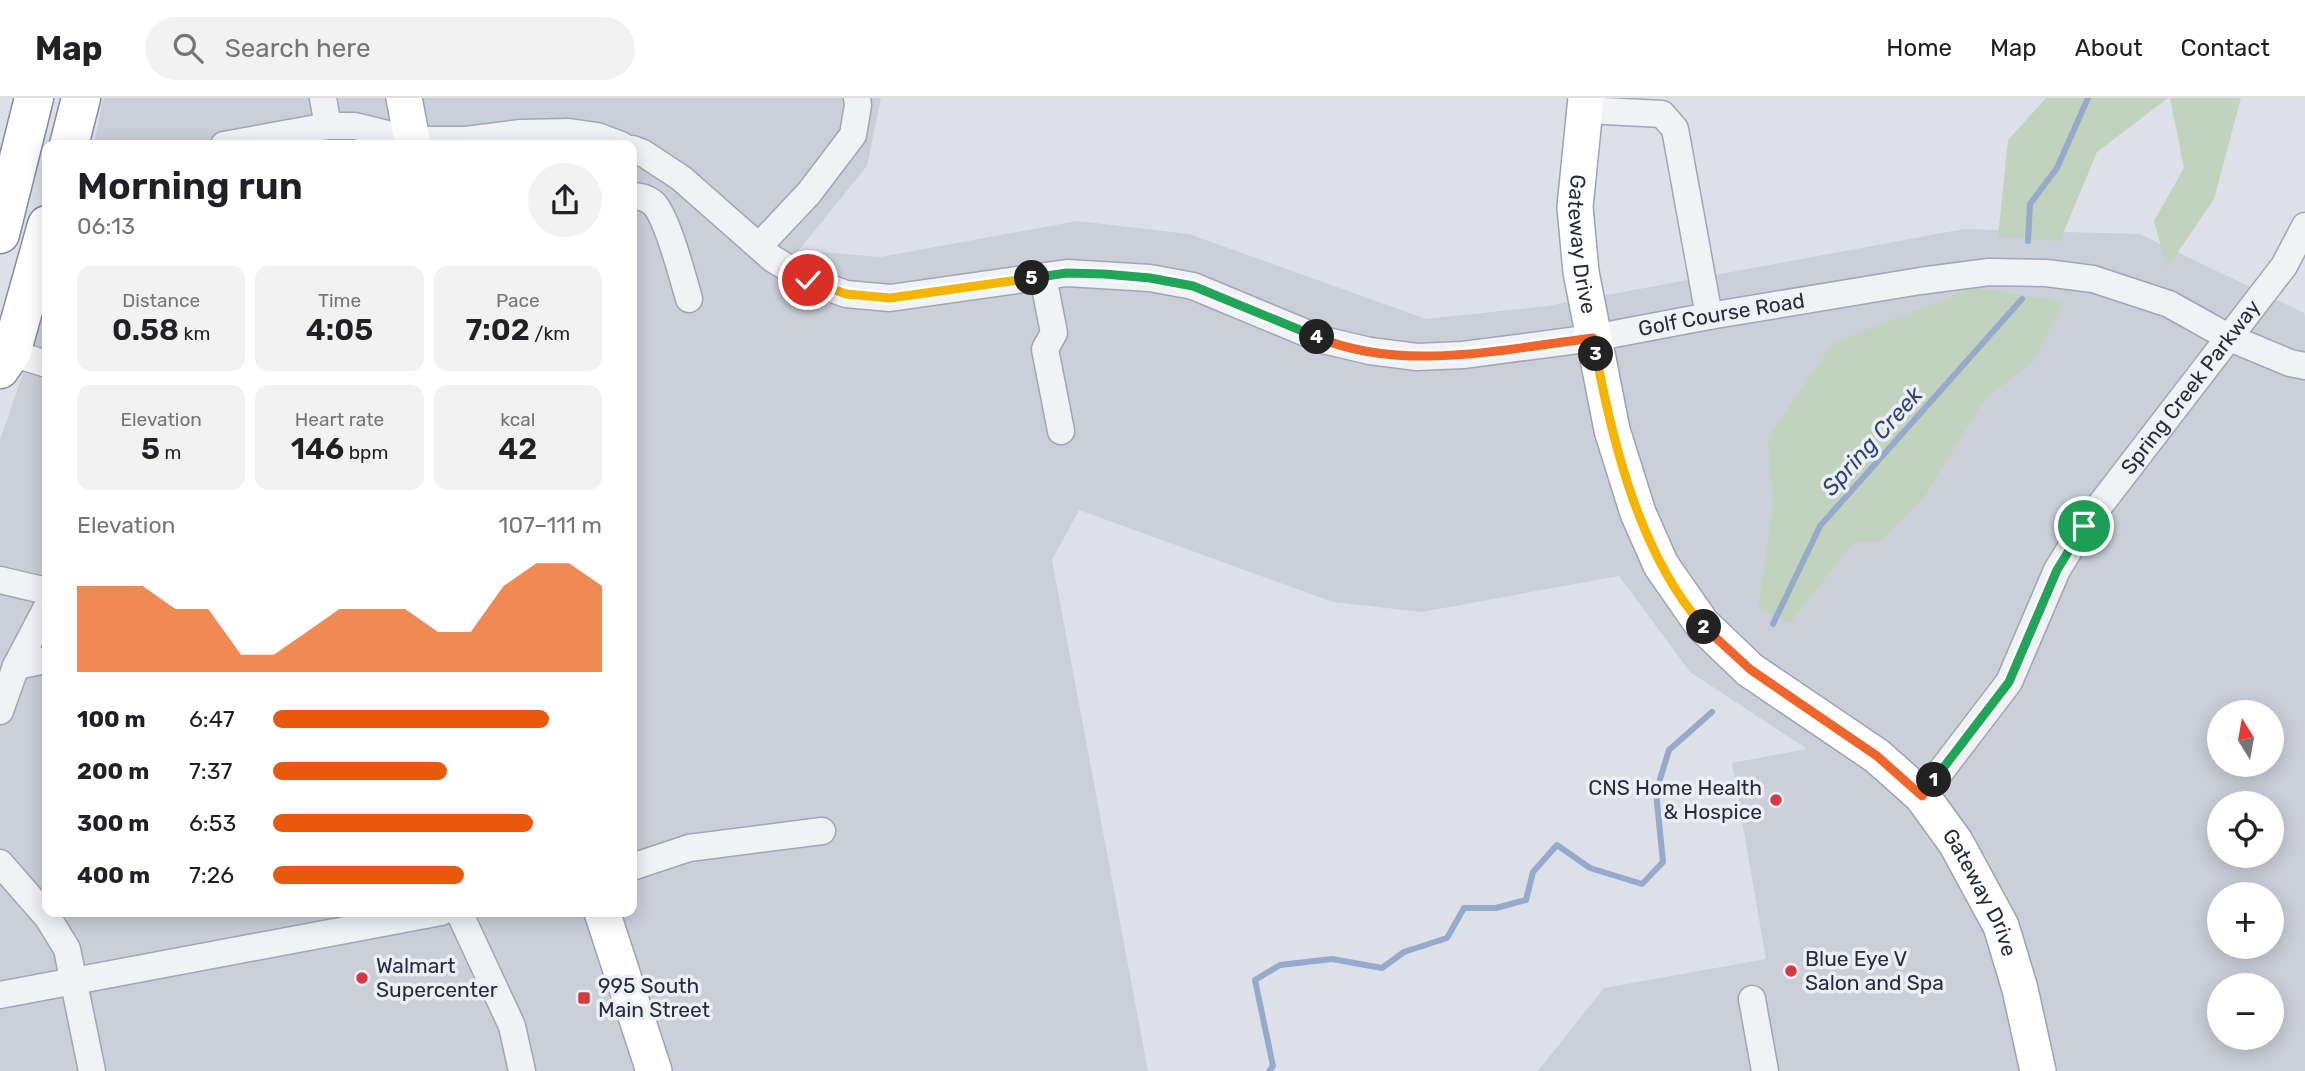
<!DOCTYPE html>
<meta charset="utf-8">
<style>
body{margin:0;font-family:Rubik,sans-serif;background:#f2f2f2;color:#202124;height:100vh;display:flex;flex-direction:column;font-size:26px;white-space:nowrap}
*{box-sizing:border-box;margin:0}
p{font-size:23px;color:#757577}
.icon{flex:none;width:38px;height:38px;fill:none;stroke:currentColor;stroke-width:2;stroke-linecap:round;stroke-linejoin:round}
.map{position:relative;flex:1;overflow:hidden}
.side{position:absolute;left:42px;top:42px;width:595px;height:777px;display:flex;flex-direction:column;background:#fff;border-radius:14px;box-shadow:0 4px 18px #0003}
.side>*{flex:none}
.needle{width:46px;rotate:349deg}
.tools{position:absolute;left:2207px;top:602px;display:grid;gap:14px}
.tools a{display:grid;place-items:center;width:77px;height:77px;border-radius:50%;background:#fff;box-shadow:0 4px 18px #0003;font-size:35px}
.pin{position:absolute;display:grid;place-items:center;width:60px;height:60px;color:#fff;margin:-30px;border:4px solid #fff;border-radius:50%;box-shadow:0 2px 7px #0007}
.km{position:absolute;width:35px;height:35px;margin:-18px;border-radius:50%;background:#222;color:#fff;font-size:19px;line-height:35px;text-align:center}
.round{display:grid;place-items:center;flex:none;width:74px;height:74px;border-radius:37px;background:#f2f2f2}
.overview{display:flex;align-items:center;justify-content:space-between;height:119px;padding:0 35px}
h1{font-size:38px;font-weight:600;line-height:52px}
.figures{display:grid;grid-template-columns:repeat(3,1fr);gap:10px;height:119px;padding:7px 35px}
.figures div{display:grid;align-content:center;border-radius:14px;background:#f2f2f2;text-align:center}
.figures b{font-size:30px;font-weight:600}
.figures small{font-size:19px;font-weight:400}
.figures p{font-size:19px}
.chart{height:196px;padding:14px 35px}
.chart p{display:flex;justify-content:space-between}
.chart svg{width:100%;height:126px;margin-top:7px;fill:#ea580c;opacity:.7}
ul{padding:0 35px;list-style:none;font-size:23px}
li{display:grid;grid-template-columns:112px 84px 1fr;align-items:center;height:52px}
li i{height:18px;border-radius:9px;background:#ea580c}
header{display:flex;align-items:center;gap:42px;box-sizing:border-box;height:98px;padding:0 35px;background:#fff;border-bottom:2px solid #e0e0e0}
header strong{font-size:33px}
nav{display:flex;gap:38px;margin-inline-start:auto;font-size:24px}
.search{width:490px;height:63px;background:#f2f2f2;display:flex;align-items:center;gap:18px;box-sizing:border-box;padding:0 24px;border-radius:38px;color:#757577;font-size:26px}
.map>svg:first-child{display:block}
.built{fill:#cbcfda;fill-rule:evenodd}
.green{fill:#c1d3be}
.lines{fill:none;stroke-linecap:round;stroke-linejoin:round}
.stream{stroke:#96aacb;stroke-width:6}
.minor-casing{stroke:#a2a6b2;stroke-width:29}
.major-casing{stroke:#9ca3b5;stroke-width:38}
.highway-casing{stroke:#848ca0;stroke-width:41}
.minor{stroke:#f0f2f6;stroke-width:26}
.major{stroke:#fff;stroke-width:35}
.highway{stroke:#fff;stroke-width:38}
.split-1-casing{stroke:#fff;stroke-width:14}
.split-2-casing{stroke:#fff;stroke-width:14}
.split-3-casing{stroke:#fff;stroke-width:14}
.split-4-casing{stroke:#fff;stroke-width:14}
.split-5-casing{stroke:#fff;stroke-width:14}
.split-6-casing{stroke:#fff;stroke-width:14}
.split-1{stroke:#22a559;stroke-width:9}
.split-2{stroke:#f0652b;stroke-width:9}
.split-3{stroke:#f5b400;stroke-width:9}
.split-4{stroke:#f0652b;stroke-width:9}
.split-5{stroke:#22a559;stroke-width:9}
.split-6{stroke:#f5b400;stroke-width:9}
.poi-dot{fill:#d63940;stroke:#edeff6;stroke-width:2.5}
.labels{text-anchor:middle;stroke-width:7;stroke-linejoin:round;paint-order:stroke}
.street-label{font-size:21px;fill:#262c40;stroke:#edeff6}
.poi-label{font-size:21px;fill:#262c40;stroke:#edeff6;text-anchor:start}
.water-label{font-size:23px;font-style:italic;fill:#2d4676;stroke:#edeff6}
</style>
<header>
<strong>Map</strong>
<div class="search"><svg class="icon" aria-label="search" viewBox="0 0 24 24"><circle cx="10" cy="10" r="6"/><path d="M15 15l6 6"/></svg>Search here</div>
<nav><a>Home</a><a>Map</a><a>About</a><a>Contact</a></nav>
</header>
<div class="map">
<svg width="2305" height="973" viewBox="0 0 2305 973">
<rect width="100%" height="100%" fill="#dde0e8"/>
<path class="built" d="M103,0h778l-14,68 -68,84 81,7 197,-36 112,13 237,85 121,-13 417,-77 176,5 164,79 1,4v754h-767l66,-83 162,-29 -34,-196 75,-14 -117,-77 -71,-96 -197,36 -89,-10 -254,-92 -27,50 96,511h-1148v-631l47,-137v609h585v-767h-538zM2219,614h53v53h-53zM2219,705h53v53h-53zM2219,796h53v53h-53zM2219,887h53v53h-53z"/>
<g class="green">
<path d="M2046,0h122l-71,54 -37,89 -62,-4 10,-97z"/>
<path d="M2170,0h71l-27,101 -47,69 -13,-47 30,-53z"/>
<path d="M1974,189l90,15 -31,60 -48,37 -61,98 -45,45 -24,-1 -65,82 -32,-15 15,-102 -5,-69 65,-94z"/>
</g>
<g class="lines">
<g class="stream">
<path d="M2028,143l2,-37 27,-36 31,-70"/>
<path d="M1773,526l47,-98 202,-227"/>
<path d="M1269,973l4,-5 -18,-86 25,-15 52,-6 50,9 22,-16 43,-14 17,-30h32l30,-8 7,-28 24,-27 33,23 52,16 21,-22 -7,-70 13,-42 43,-38"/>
</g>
<g class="minor-casing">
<g id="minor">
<path d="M323,0l5,28"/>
<path d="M1585,12l77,4 13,15 34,187"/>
<path d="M224,47l104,-19h27l57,14h54l54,-7 49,-1 28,4 24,9"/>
<path id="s1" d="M632,51l11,4 38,25 92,81 35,21 38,14 44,4 177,-25 83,5 43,8 130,54 47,11 47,6 46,-2 130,-17 116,-22 211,-35 69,-9 57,1 47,6 76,25 61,34 60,25 15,3"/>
<path d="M632,98c7,0 15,2 21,7 14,13 30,75 36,96"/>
<path d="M759,148l50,-53 44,-58 5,-30 -1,-7"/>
<path d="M1043,179l11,56 -9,16 16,82"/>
<path d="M11,255l36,11"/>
<path d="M0,482l47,11"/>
<path d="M16,568l31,-6"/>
<path d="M0,613l16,-45 31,-59"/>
<path id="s2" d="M1922,698l87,-114 48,-112 27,-44 200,-260 21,-40"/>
<path d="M0,765l48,55 19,31 25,122"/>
<path d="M632,769l57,-19 133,-17"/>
<path d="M459,814l53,114 10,45"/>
<path d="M0,897l441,-83"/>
<path d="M1752,901l13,72"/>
</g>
</g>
<g class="major-casing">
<g id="major">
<path d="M404,0l9,47"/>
<path id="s3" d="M1586,0l-11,109 6,65 31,158 26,83 23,52 41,59 48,46 127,86 45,40 34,47 45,83 19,63 18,82"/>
<path d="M602,814l52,159"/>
</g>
</g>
<g class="highway-casing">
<g id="highway">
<path d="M69,47l12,-47"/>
<path d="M0,136l34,-136"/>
<path d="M0,271l11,-16 36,-128"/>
</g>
</g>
<use href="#minor" class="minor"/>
<use href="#major" class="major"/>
<use href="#highway" class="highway"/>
</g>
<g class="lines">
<g class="split-1-casing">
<path id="split-1" d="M1934,682l75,-98 48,-112 27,-44"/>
</g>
<g class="split-2-casing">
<path id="split-2" d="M1704,529l47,43 126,86 45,40 12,-16"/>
</g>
<g class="split-3-casing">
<path id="split-3" d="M1596,256c17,91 45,203 108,273"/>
</g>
<g class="split-4-casing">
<path id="split-4" d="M1317,239c85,36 187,12 276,1l3,16"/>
</g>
<g class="split-5-casing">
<path id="split-5" d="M1032,180l35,-5 37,1 46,4 43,8 124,51"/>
</g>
<g class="split-6-casing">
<path id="split-6" d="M808,182l38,14 44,4 142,-20"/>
</g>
<use href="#split-1" class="split-1"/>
<use href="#split-2" class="split-2"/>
<use href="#split-3" class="split-3"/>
<use href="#split-4" class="split-4"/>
<use href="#split-5" class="split-5"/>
<use href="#split-6" class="split-6"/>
</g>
<g class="poi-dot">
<circle cx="1776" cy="702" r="7"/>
<circle cx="1791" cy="873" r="7"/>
<circle cx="362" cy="880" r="7"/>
<rect x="577" y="893" width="14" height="14" rx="3.5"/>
</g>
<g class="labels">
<g class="street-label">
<text dy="7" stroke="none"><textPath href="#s3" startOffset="147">Gateway Drive</textPath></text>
<text dy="7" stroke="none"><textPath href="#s1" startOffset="1155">Golf Course Road</textPath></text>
<text dy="7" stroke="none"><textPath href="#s2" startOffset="492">Spring Creek Parkway</textPath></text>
<text dy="7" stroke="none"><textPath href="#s3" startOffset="945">Gateway Drive</textPath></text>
</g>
<g class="poi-label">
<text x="1762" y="697" text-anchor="end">CNS Home Health<tspan x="1762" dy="24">&amp; Hospice</tspan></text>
<text x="1805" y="868">Blue Eye V<tspan x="1805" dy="24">Salon and Spa</tspan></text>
<text x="376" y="875">Walmart<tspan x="376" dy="24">Supercenter</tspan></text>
<text x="598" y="895">995 South<tspan x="598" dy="24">Main Street</tspan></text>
</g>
<g class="water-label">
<text transform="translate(1872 343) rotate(-48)" y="8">Spring Creek</text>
</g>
</g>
</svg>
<div class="tools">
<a><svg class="needle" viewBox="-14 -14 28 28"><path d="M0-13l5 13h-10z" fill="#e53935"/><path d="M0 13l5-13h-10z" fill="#757577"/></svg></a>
<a><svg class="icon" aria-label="locate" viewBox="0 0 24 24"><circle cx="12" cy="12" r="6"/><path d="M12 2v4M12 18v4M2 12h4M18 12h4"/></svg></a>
<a>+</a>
<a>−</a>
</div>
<div class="pin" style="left:2084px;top:428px;background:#1e9e55"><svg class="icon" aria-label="arrive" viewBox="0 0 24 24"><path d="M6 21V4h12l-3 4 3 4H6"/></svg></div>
<div class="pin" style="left:808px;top:182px;background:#d93025"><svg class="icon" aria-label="check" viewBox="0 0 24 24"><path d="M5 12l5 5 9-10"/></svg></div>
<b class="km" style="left:1934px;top:682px">1</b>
<b class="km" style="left:1704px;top:529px">2</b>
<b class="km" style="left:1596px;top:256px">3</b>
<b class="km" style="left:1317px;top:239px">4</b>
<b class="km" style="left:1032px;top:180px">5</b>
<section class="side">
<div class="overview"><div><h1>Morning run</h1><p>06:13</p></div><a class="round"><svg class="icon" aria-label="share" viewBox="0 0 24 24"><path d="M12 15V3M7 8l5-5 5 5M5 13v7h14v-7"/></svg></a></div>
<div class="figures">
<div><p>Distance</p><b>0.58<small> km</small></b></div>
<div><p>Time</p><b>4:05</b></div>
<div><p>Pace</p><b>7:02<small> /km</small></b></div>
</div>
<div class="figures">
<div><p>Elevation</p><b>5<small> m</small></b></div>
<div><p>Heart rate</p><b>146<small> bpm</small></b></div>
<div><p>kcal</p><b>42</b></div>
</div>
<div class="chart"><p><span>Elevation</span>107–111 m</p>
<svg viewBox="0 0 160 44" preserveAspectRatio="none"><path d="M0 44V14L10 14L20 14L30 22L40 22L50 38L60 38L70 30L80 22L90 22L100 22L110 30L120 30L130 14L140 6L150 6L160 14V44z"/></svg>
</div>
<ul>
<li><b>100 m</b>6:47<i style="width:84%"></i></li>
<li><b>200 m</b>7:37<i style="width:53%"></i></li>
<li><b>300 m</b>6:53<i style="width:79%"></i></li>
<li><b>400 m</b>7:26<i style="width:58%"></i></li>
</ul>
</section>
</div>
